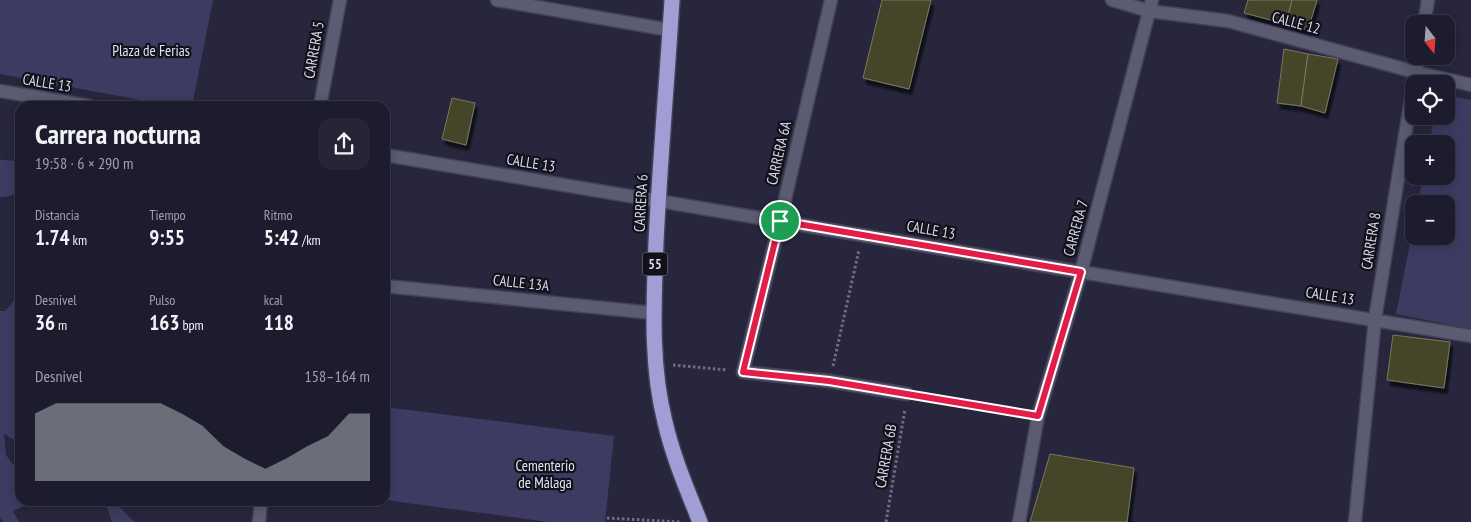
<!DOCTYPE html>
<html lang="es">
<meta charset="utf-8">
<style>
body{margin:0;font-family:"PT Sans Narrow",sans-serif;background:#252536;color:#f1f3f6;height:100vh;display:flex;flex-direction:column;font-size:19px;white-space:nowrap}
*{box-sizing:border-box;margin:0}
p{font-size:16px;color:#a0a1aa}
.icon{flex:none;width:28px;height:28px;fill:none;stroke:currentColor;stroke-width:2;stroke-linecap:round;stroke-linejoin:round}
.map{position:relative;flex:1;overflow:hidden}
.sheet{position:absolute;left:15px;top:101px;width:375px;height:405px;display:flex;flex-direction:column;background:#1d1c2e;border-radius:15px;box-shadow:0 2px 12px #0003,0 0 0 1px #3b3a4a}
.sheet>*{flex:none}
.needle{width:32px;rotate:163deg}
.buttons{position:absolute;left:1405px;top:15px;display:grid;gap:10px}
.buttons a{display:grid;place-items:center;width:50px;height:50px;border-radius:10px;background:#1d1c2e;box-shadow:0 2px 12px #0003,0 0 0 1px #3b3a4a;font-size:25px}
.pin{position:absolute;display:grid;place-items:center;width:42px;height:42px;color:#fff;margin:-21px;border:2px solid #fff;border-radius:50%;box-shadow:0 1px 5px #0007}
.round{display:grid;place-items:center;flex:none;width:52px;height:52px;border-radius:15px;background:#252536}
.overview{display:flex;align-items:center;justify-content:space-between;height:85px;padding:0 20px}
h1{font-size:28px;font-weight:800;line-height:38px}
.figures{display:grid;grid-template-columns:repeat(3,1fr);gap:8px;height:85px;padding:5px 20px}
.figures div{display:grid;align-content:center}
.figures b{font-size:21px;font-weight:800}
.figures small{font-size:14px;font-weight:400}
.figures p{font-size:14px}
.chart{height:140px;padding:10px 20px}
.chart p{display:flex;justify-content:space-between}
.chart svg{width:100%;height:90px;margin-top:5px;fill:#8c9099;opacity:.7}
.map>svg:first-child{display:block}
.green{fill:#3e3b63}
.building{fill:#44442a;stroke:#79795d;filter:url(#shadow)}
.lines{fill:none;stroke-linecap:round;stroke-linejoin:round}
.street-casing{stroke:#434258;stroke-width:15}
.highway-casing{stroke:#434258;stroke-width:18}
.path{stroke:#6f6e82;stroke-width:3;stroke-dasharray:2.5 2.5;stroke-linecap:butt}
.street{stroke:#5b5b71;stroke-width:12}
.highway{stroke:#a09ed4;stroke-width:15}
.route-casing{stroke:#fff;stroke-width:10}
.route{stroke:#e11d48;stroke-width:6}
.labels{text-anchor:middle;stroke-width:4.5;stroke-linejoin:round;paint-order:stroke}
.shield{fill:#11111b;stroke:#9c9ca9;stroke-width:1}
.shield-label{font-size:14px;font-weight:bold;fill:#d7d7e6}
.street-label{font-size:15px;fill:#d7d7e6;stroke:#11111b}
.park-label{font-size:15px;fill:#e2e2f2;stroke:#11111b}
</style>
<div class="map">
<svg width="1471" height="522" viewBox="0 0 1471 522">
<defs>
<filter id="shadow"><feDropShadow dx="3" dy="5.5" stdDeviation="1" flood-color="#0009"/></filter>
</defs>
<rect width="100%" height="100%" fill="#27263d"/>
<g class="green">
<path d="M0,0h213l-21,106h-19l-173,-32z"/>
<path d="M1446,95l25,5v229l-75,-15 18,-91v13h32v-32h-28l5,-28h23v-32h-17l6,-28h11z"/>
<path d="M0,159l2,1 15,1 3,3v29l-15,4h-5z"/>
<path d="M17,297l3,1v145l-16,-9 2,21 13,18 -5,13 6,1 -1,11 1,3h2l4,4 -13,6 6,11h-15l-4,-4v-207h5z"/>
<path d="M385,407l229,29 -9,86h-57l-163,-22z"/>
<path d="M100,501h17v3l15,16 3,2h-23l-5,-15z"/>
</g>
<g class="building">
<path d="M882,0h49l-22,89 -46,-11z"/>
<path d="M1248,0h44l-6,24 -42,-11z"/>
<path d="M1292,0h25l-9,30 -22,-6z"/>
<path d="M1284,49l24,5 -7,52 -24,-3z"/>
<path d="M1308,54l30,5 -13,54 -24,-7z"/>
<path d="M452,98l23,5 -9,42 -24,-6z"/>
<path d="M1393,335l57,7 -6,46 -57,-8z"/>
<path d="M1050,454l84,14 -7,54h-97z"/>
</g>
<g class="lines">
<g class="street-casing">
<g id="street">
<path d="M497,0l173,30"/>
<path d="M831,0l-51,221 -37,151 86,9 78,13"/>
<path d="M1112,0l37,11 79,10 187,51 56,13"/>
<path d="M1424,24l4,-24"/>
<path d="M0,91l89,15"/>
<path d="M320,106l20,-106"/>
<path d="M385,155l696,117 390,64"/>
<path d="M385,286l268,27"/>
<path d="M259,522l2,-21"/>
<path d="M1019,522l19,-106 43,-144 71,-272"/>
<path d="M1355,522l20,-203 43,-263"/>
</g>
</g>
<g class="highway-casing">
<path id="highway" d="M672,0c-5,81 -12,161 -16,242 -2,60 -6,121 9,180 8,35 22,67 35,100"/>
</g>
<g class="path">
<path d="M673,365l54,5"/>
<path d="M833,366l26,-116"/>
<path d="M923,397l100,17"/>
<path d="M607,518l74,4"/>
<path d="M886,522l19,-113"/>
</g>
<use href="#street" class="street"/>
<use href="#highway" class="highway"/>
</g>
<g class="lines">
<g class="route-casing">
<path id="route" d="M780,221l301,51 -43,144 -209,-35 -86,-9z"/>
</g>
<use href="#route" class="route"/>
</g>
<g class="labels">
<rect class="shield" x="642.5" y="252.5" width="25" height="23" rx="4"/>
<g class="shield-label">
<text x="655" y="269">55</text>
</g>
<g class="street-label">
<text transform="translate(1296 23) rotate(15)" y="5">CALLE 12</text>
<text transform="translate(314 50) rotate(-80)" y="5">CARRERA 5</text>
<text transform="translate(47 83) rotate(9)" y="5">CALLE 13</text>
<text transform="translate(779 153) rotate(-77)" y="5">CARRERA 6A</text>
<text transform="translate(531 163) rotate(9)" y="5">CALLE 13</text>
<text transform="translate(641 203) rotate(-87)" y="5">CARRERA 6</text>
<text transform="translate(1076 228) rotate(-75)" y="5">CARRERA 7</text>
<text transform="translate(931 230) rotate(10)" y="5">CALLE 13</text>
<text transform="translate(1371 241) rotate(-81)" y="5">CARRERA 8</text>
<text transform="translate(521 283) rotate(6)" y="5">CALLE 13A</text>
<text transform="translate(1330 296) rotate(9)" y="5">CALLE 13</text>
<text transform="translate(886 456) rotate(-80)" y="5">CARRERA 6B</text>
</g>
<g class="park-label">
<text x="151" y="56">Plaza de Ferias</text>
<text x="545" y="471">Cementerio<tspan x="545" dy="17">de Málaga</tspan></text>
</g>
</g>
</svg>
<div class="buttons">
<a><svg class="needle" viewBox="-14 -14 28 28"><path d="M0-13l5 13h-10z" fill="#e53935"/><path d="M0 13l5-13h-10z" fill="#a0a1aa"/></svg></a>
<a><svg class="icon" aria-label="locate" viewBox="0 0 24 24"><circle cx="12" cy="12" r="6"/><path d="M12 2v4M12 18v4M2 12h4M18 12h4"/></svg></a>
<a>+</a>
<a>−</a>
</div>
<div class="pin" style="left:780px;top:221px;background:#1e9e55"><svg class="icon" aria-label="arrive" viewBox="0 0 24 24"><path d="M6 21V4h12l-3 4 3 4H6"/></svg></div>
<section class="sheet">
<div class="overview"><div><h1>Carrera nocturna</h1><p>19:58 · 6 × 290 m</p></div><a class="round"><svg class="icon" aria-label="share" viewBox="0 0 24 24"><path d="M12 15V3M7 8l5-5 5 5M5 13v7h14v-7"/></svg></a></div>
<div class="figures">
<div><p>Distancia</p><b>1.74<small> km</small></b></div>
<div><p>Tiempo</p><b>9:55</b></div>
<div><p>Ritmo</p><b>5:42<small> /km</small></b></div>
</div>
<div class="figures">
<div><p>Desnivel</p><b>36<small> m</small></b></div>
<div><p>Pulso</p><b>163<small> bpm</small></b></div>
<div><p>kcal</p><b>118</b></div>
</div>
<div class="chart"><p><span>Desnivel</span>158–164 m</p>
<svg viewBox="0 0 160 44" preserveAspectRatio="none"><path d="M0 44V11L10 6L20 6L30 6L40 6L50 6L60 6L70 11L80 17L90 27L100 33L110 38L120 33L130 27L140 22L150 11L160 11V44z"/></svg>
</div>
</section>
</div>
